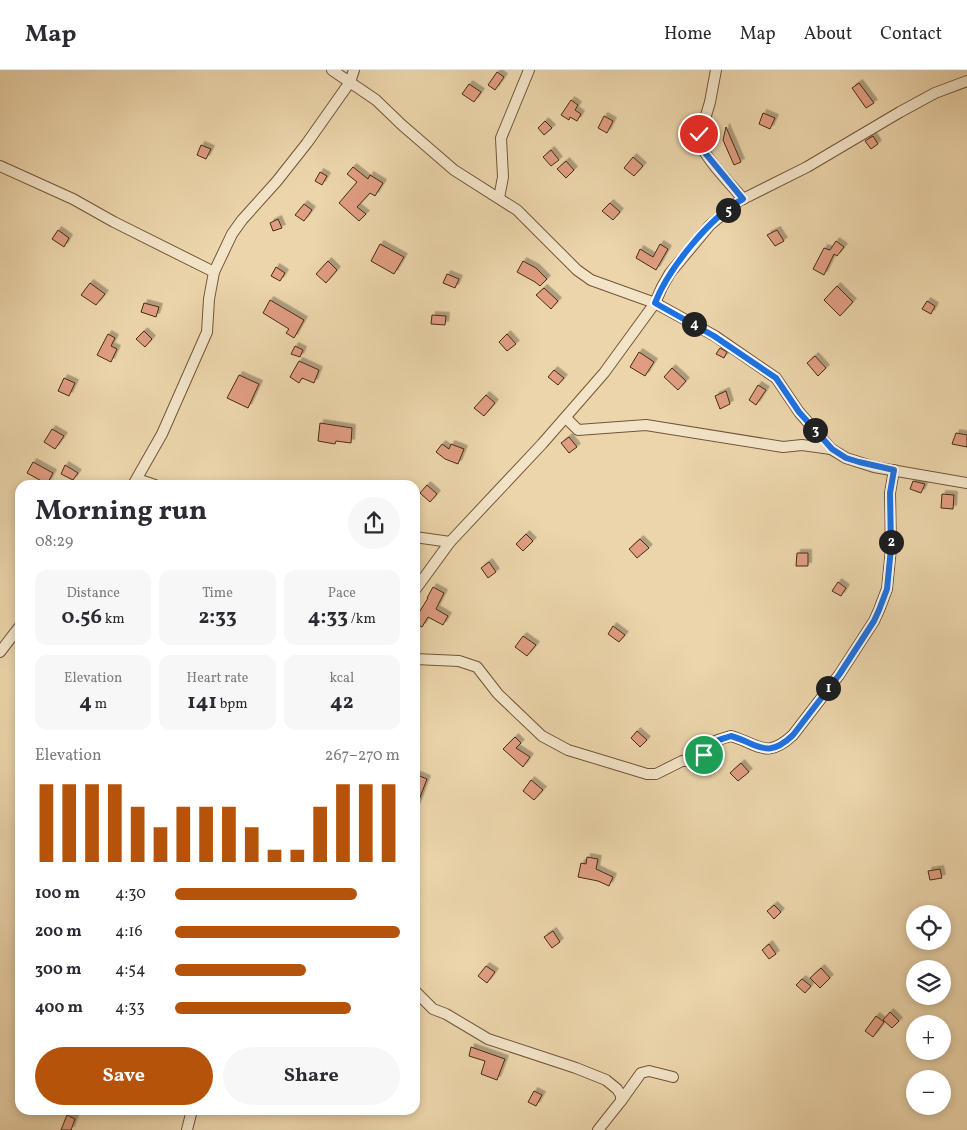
<!DOCTYPE html>
<meta charset="utf-8">
<style>
body{margin:0;font-family:Vollkorn,serif;background:#f7f7f7;color:#2b2b33;height:100vh;display:flex;flex-direction:column;font-size:19px;white-space:nowrap}
*{box-sizing:border-box;margin:0}
p{font-size:16px;color:#7c7c81}
.icon{flex:none;width:28px;height:28px;fill:none;stroke:currentColor;stroke-width:2;stroke-linecap:round;stroke-linejoin:round}
.map{position:relative;flex:1;overflow:hidden}
.sheet{position:absolute;left:15px;top:410px;width:405px;height:635px;display:flex;flex-direction:column;background:#fff;border-radius:15px;box-shadow:0 2px 8px #0003}
.sheet>*{flex:none}
.controls{position:absolute;left:906px;top:835px;display:grid;gap:10px}
.controls a{display:grid;place-items:center;width:45px;height:45px;border-radius:50%;background:#fff;box-shadow:0 2px 8px #0003;font-size:25px}
.pin{position:absolute;display:grid;place-items:center;width:42px;height:42px;color:#fff;margin:-21px;border:2px solid #fff;border-radius:50%;box-shadow:0 1px 5px #0007}
.km{position:absolute;width:25px;height:25px;margin:-12px;border-radius:50%;background:#222;color:#fff;font-size:14px;line-height:25px;text-align:center}
.round{display:grid;place-items:center;flex:none;width:52px;height:52px;border-radius:26px;background:#f7f7f7}
.head{display:flex;align-items:center;justify-content:space-between;height:85px;padding:0 20px}
h1{font-size:28px;font-weight:700;line-height:38px}
.figures{display:grid;grid-template-columns:repeat(3,1fr);gap:8px;height:85px;padding:5px 20px}
.figures div{display:grid;align-content:center;border-radius:12px;background:#f7f7f7;text-align:center}
.figures b{font-size:21px;font-weight:700}
.figures small{font-size:14px;font-weight:400}
.figures p{font-size:14px}
.chart{height:140px;padding:10px 20px}
.chart p{display:flex;justify-content:space-between}
.chart svg{width:100%;height:90px;margin-top:5px;stroke:#b45309;stroke-width:6}
.action{display:flex;gap:10px;margin-top:auto;padding:10px 20px}
.action a{flex:1;height:58px;border-radius:30px;background:#b45309;color:#fff;font-size:20px;font-weight:700;line-height:58px;text-align:center}
.action a+a{background:#f7f7f7;color:#2b2b33}
ul{padding:0 20px;list-style:none;font-size:16px}
li{display:grid;grid-template-columns:80px 60px 1fr;align-items:center;height:38px}
li i{height:12px;border-radius:6px;background:#b45309}
header{display:flex;align-items:center;gap:30px;box-sizing:border-box;height:70px;padding:0 25px;background:#fff;border-bottom:1px solid #e1e1e2}
header strong{font-size:24px}
nav{display:flex;gap:28px;margin-inline-start:auto;font-size:18px}
.map>svg:first-child{display:block}
.building{fill:#e09d82;stroke:#472c13;filter:url(#shadow)}
.lines{fill:none;stroke-linecap:round;stroke-linejoin:round}
.minor-casing{stroke:#705639;stroke-width:12}
.minor{stroke:#f3e4c8;stroke-width:10}
.route-casing{stroke:#fff;stroke-width:10}
.route{stroke:#1a73e8;stroke-width:6}
</style>
<header>
<strong>Map</strong>
<nav><a>Home</a><a>Map</a><a>About</a><a>Contact</a></nav>
</header>
<div class="map">
<svg width="967" height="1060" viewBox="0 0 967 1060">
<defs>
<filter id="shadow"><feDropShadow dx="3.5" dy="-3.5" stdDeviation="0" flood-color="#0004"/></filter>
</defs>
<rect width="100%" height="100%" fill="#ecd5ab"/>
<filter id="stains"><feTurbulence type="fractalNoise" baseFrequency=".004" numOctaves="4"/><feColorMatrix values="0 0 0 0 .2 0 0 0 0 .09 0 0 0 0 .02 0 0 0 .5 -.17"/></filter>
<radialGradient id="worn" r=".72"><stop offset=".6" stop-color="#630" stop-opacity="0"/><stop offset="1" stop-color="#630" stop-opacity=".3"/></radialGradient>
<g class="building">
<path d="M497,2l7,5 -9,13 -7,-5z"/>
<path d="M859,13l15,20 -8,5 -14,-20z"/>
<path d="M469,14l12,8 -7,10 -12,-8z"/>
<path d="M571,30l7,5 -3,5 6,4 -4,7 -7,-4 -1,3 -8,-5z"/>
<path d="M763,43l12,5 -5,11 -11,-5z"/>
<path d="M604,46l9,5 -6,12 -9,-5z"/>
<path d="M545,51l7,7 -8,7 -6,-7z"/>
<path d="M726,57l15,35 -7,3 -11,-25z"/>
<path d="M873,66l5,8 -7,5 -6,-8z"/>
<path d="M201,75l10,4 -5,10 -9,-4z"/>
<path d="M551,80l8,10 -8,6 -8,-9z"/>
<path d="M633,87l10,9 -9,10 -10,-8z"/>
<path d="M566,91l8,9 -8,8 -9,-9z"/>
<path d="M353,97l15,12 2,-4 13,8 -8,13 -5,-3 -13,14 9,7 -7,7 -20,-18 18,-21 -10,-8z"/>
<path d="M320,102l7,4 -5,9 -7,-4z"/>
<path d="M610,133l10,9 -7,8 -11,-9z"/>
<path d="M304,134l8,6 -8,11 -9,-6z"/>
<path d="M278,149l4,9 -9,3 -3,-8z"/>
<path d="M58,160l11,8 -5,9 -12,-8z"/>
<path d="M777,160l7,11 -9,5 -8,-11z"/>
<path d="M836,171l8,6 -7,9 -3,-2 -10,21 -11,-6 11,-21 6,2z"/>
<path d="M380,174l24,13 -10,17 -23,-13z"/>
<path d="M660,174l8,5 -12,21 -20,-12 4,-9 13,8z"/>
<path d="M328,191l9,9 -11,13 -10,-9z"/>
<path d="M523,191l13,7 11,11 -7,7 -5,-4 -18,-10z"/>
<path d="M276,197l9,6 -5,8 -9,-5z"/>
<path d="M447,204l12,5 -4,9 -12,-5z"/>
<path d="M90,213l15,11 -9,11 -15,-10z"/>
<path d="M837,216l16,16 -13,14 -16,-16z"/>
<path d="M544,218l14,13 -7,8 -15,-14z"/>
<path d="M270,230l34,20 -10,18 -8,-5 3,-4 -26,-16z"/>
<path d="M927,231l8,5 -4,8 -9,-5z"/>
<path d="M144,233l15,4 -3,10 -15,-5z"/>
<path d="M432,245l14,1 -1,9 -14,-1z"/>
<path d="M144,261l8,8 -7,8 -9,-8z"/>
<path d="M108,264l7,4 -4,8 6,3 -6,13 -14,-7z"/>
<path d="M507,264l9,10 -9,7 -8,-9z"/>
<path d="M295,276l8,4 -3,7 -9,-3z"/>
<path d="M720,278l7,4 -3,6 -8,-4z"/>
<path d="M639,282l15,10 -9,14 -15,-9z"/>
<path d="M815,286l11,12 -8,8 -11,-13z"/>
<path d="M299,291l20,9 -5,13 -12,-5 -3,5 -9,-6z"/>
<path d="M672,298l14,13 -8,9 -14,-13z"/>
<path d="M554,300l10,8 -6,7 -10,-8z"/>
<path d="M239,305l20,9 -11,24 -21,-10z"/>
<path d="M64,308l11,5 -6,13 -11,-5z"/>
<path d="M758,315l8,5 -10,15 -7,-5z"/>
<path d="M726,321l4,13 -10,5 -5,-13z"/>
<path d="M486,325l9,8 -11,13 -10,-8z"/>
<path d="M320,353l32,5 -1,15 -15,-2 -1,3 -17,-3z"/>
<path d="M52,359l12,7 -9,13 -11,-7z"/>
<path d="M956,363l11,2v12l-15,-3z"/>
<path d="M569,367l8,10 -8,6 -8,-10z"/>
<path d="M442,374l7,5 2,-5 13,5 -6,15 -13,-5 -9,-7z"/>
<path d="M33,392l20,11 -6,11 -20,-11z"/>
<path d="M65,395l13,8 -5,7 -12,-6z"/>
<path d="M913,411l12,3 -4,9 -11,-4z"/>
<path d="M427,415l10,9 -7,8 -10,-9z"/>
<path d="M942,424l12,1 -1,14 -12,-1z"/>
<path d="M526,464l7,7 -10,10 -7,-7z"/>
<path d="M640,469l9,9 -12,10 -8,-9z"/>
<path d="M797,483h11v13h-12z"/>
<path d="M489,492l7,10 -8,6 -7,-10z"/>
<path d="M838,512l8,6 -5,8 -9,-5z"/>
<path d="M433,517l11,6 -8,16 12,7 -5,9 -15,-8 -6,10 -7,-4v-4l13,-21h-1z"/>
<path d="M613,556l12,9 -6,7 -11,-8z"/>
<path d="M523,566l13,9 -9,11 -12,-9z"/>
<path d="M637,661l10,9 -7,7 -9,-9z"/>
<path d="M515,667l6,6 -5,5 14,9 -7,10 -20,-18z"/>
<path d="M741,693l8,9 -11,9 -8,-8z"/>
<path d="M415,704l12,5 -11,29 -1,-1z"/>
<path d="M531,710l12,10 -9,10 -11,-9z"/>
<path d="M587,787l11,2 -2,10 17,8 -4,9 -11,-5 -20,-4 3,-14 5,1z"/>
<path d="M940,799l2,9 -12,2 -2,-9z"/>
<path d="M774,835l7,7 -7,7 -7,-8z"/>
<path d="M553,861l7,11 -8,6 -8,-11z"/>
<path d="M769,874l7,10 -7,5 -7,-9z"/>
<path d="M486,896l9,6 -8,11 -9,-7z"/>
<path d="M821,898l9,10 -10,10 -10,-10z"/>
<path d="M802,909l9,7 -6,7 -9,-8z"/>
<path d="M890,942l9,9 -7,7 -9,-8z"/>
<path d="M876,946l8,6 -11,15 -8,-6z"/>
<path d="M471,977l34,12 -8,21 -16,-6 4,-13 -16,-5z"/>
<path d="M534,1021l8,4 -6,11 -8,-4z"/>
<path d="M67,1045l8,4 -4,11h-10z"/>
</g>
<g class="lines">
<g class="minor-casing">
<g id="minor">
<path d="M332,0l44,30 26,25 52,45 63,40 60,60 14,10 64,23 60,33 61,42 23,34 32,37 15,9 28,9 93,16"/>
<path d="M716,0l-6,32 -11,37c4,18 31,44 44,60"/>
<path d="M0,96l73,33 41,23 100,50"/>
<path d="M499,128l4,-21 -2,-39 28,-68"/>
<path d="M566,348l12,12 68,-5 137,22 19,-2 29,4"/>
<path d="M137,409l18,6"/>
<path d="M133,415l29,-51 45,-102 2,-33 5,-27 18,-38 10,-14 35,-39 30,-38 43,-61 4,-12"/>
<path d="M415,467l35,5"/>
<path d="M415,520l35,-48 92,-98 62,-71 51,-70 7,-16 8,-14 40,-48 29,-24 68,-34 93,-55 35,-19 32,-12"/>
<path d="M0,582l20,-26"/>
<path d="M415,589l44,2 18,6 21,27 44,42 26,14 79,24h9l26,-13h12l11,-6c1,-14 14,-15 26,-19 28,8 35,24 62,-1l46,-60 35,-54 5,-11 8,-21 4,-41 -1,-55 4,-23"/>
<path d="M415,921l18,18 13,5 42,25 88,29 30,12 11,9 4,6v6l-23,29"/>
<path d="M621,1031l20,-28 8,-2 24,6"/>
<path d="M187,1060l5,-20"/>
</g>
</g>
<use href="#minor" class="minor"/>
</g>
<g class="lines">
<g class="route-casing">
<path id="route" d="M699,64l1,11 6,9 37,45c-32,17 -75,70 -88,104l59,33 62,42 23,34 33,37 14,9 13,4 35,8 -4,23 1,55 -4,41 -8,21 -5,11 -35,54 -46,60c-26,25 -34,9 -62,1 -12,4 -25,6 -27,19"/>
</g>
<use href="#route" class="route"/>
</g>
<rect width="100%" height="100%" filter="url(#stains)"/>
<rect width="100%" height="100%" fill="url(#worn)"/>
</svg>
<div class="controls">
<a><svg class="icon" aria-label="locate" viewBox="0 0 24 24"><circle cx="12" cy="12" r="6"/><path d="M12 2v4M12 18v4M2 12h4M18 12h4"/></svg></a>
<a><svg class="icon" aria-label="layers" viewBox="0 0 24 24"><path d="M12 4l9 5-9 5-9-5zM3 14l9 5 9-5"/></svg></a>
<a>+</a>
<a>−</a>
</div>
<div class="pin" style="left:704px;top:685px;background:#1e9e55"><svg class="icon" aria-label="arrive" viewBox="0 0 24 24"><path d="M6 21V4h12l-3 4 3 4H6"/></svg></div>
<div class="pin" style="left:699px;top:64px;background:#d93025"><svg class="icon" aria-label="check" viewBox="0 0 24 24"><path d="M5 12l5 5 9-10"/></svg></div>
<b class="km" style="left:828px;top:618px">1</b>
<b class="km" style="left:891px;top:472px">2</b>
<b class="km" style="left:815px;top:360px">3</b>
<b class="km" style="left:694px;top:254px">4</b>
<b class="km" style="left:728px;top:140px">5</b>
<section class="sheet">
<div class="head"><div><h1>Morning run</h1><p>08:29</p></div><a class="round"><svg class="icon" aria-label="share" viewBox="0 0 24 24"><path d="M12 15V3M7 8l5-5 5 5M5 13v7h14v-7"/></svg></a></div>
<div class="figures">
<div><p>Distance</p><b>0.56<small> km</small></b></div>
<div><p>Time</p><b>2:33</b></div>
<div><p>Pace</p><b>4:33<small> /km</small></b></div>
</div>
<div class="figures">
<div><p>Elevation</p><b>4<small> m</small></b></div>
<div><p>Heart rate</p><b>141<small> bpm</small></b></div>
<div><p>kcal</p><b>42</b></div>
</div>
<div class="chart"><p><span>Elevation</span>267–270 m</p>
<svg viewBox="0 0 160 44" preserveAspectRatio="none"><path d="M5 44V6M15 44V6M25 44V6M35 44V6M45 44V17M55 44V27M65 44V17M75 44V17M85 44V17M95 44V27M105 44V38M115 44V38M125 44V17M135 44V6M145 44V6M155 44V6"/></svg>
</div>
<ul>
<li><b>100 m</b>4:30<i style="width:81%"></i></li>
<li><b>200 m</b>4:16<i style="width:100%"></i></li>
<li><b>300 m</b>4:54<i style="width:58%"></i></li>
<li><b>400 m</b>4:33<i style="width:78%"></i></li>
</ul>
<div class="action"><a>Save</a><a>Share</a></div>
</section>
</div>
